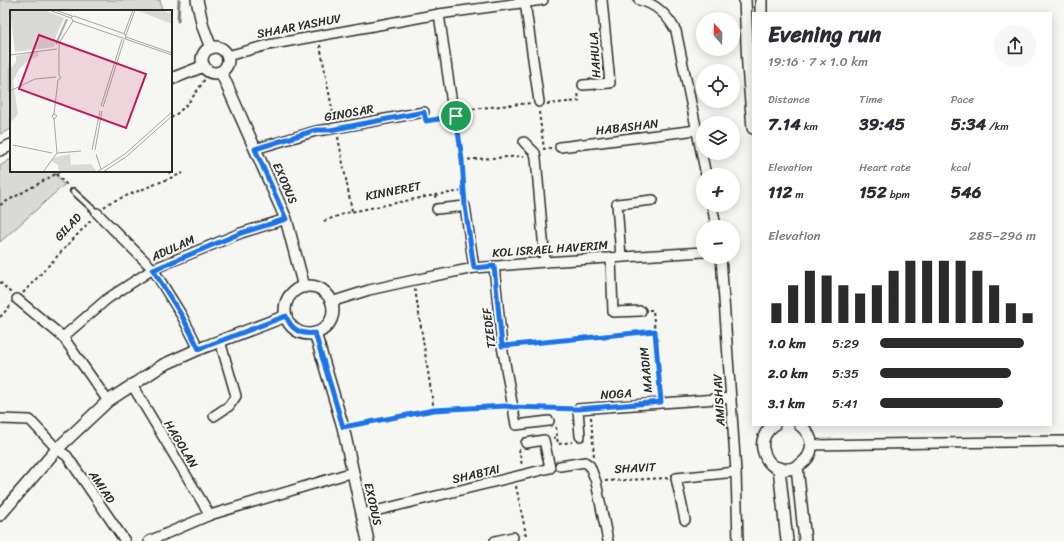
<!DOCTYPE html>
<meta charset="utf-8">
<style>
body{margin:0;font-family:Sriracha,sans-serif;background:#f7f7f7;color:#2b2b33;height:100vh;display:flex;flex-direction:column;font-size:15px;white-space:nowrap}
*{box-sizing:border-box;margin:0}
p{font-size:13px;color:#7c7c81}
.icon{flex:none;width:22px;height:22px;fill:none;stroke:currentColor;stroke-width:2;stroke-linecap:round;stroke-linejoin:round}
.map{position:relative;flex:1;overflow:hidden}
.sheet{position:absolute;left:752px;top:12px;width:300px;height:414px;display:flex;flex-direction:column;background:#fff;border-radius:0px;box-shadow:0 2px 10px #0003}
.sheet>*{flex:none}
.needle{width:26px;rotate:340deg}
.controls{position:absolute;left:696px;top:12px;display:grid;gap:8px}
.controls a{display:grid;place-items:center;width:44px;height:44px;border-radius:50%;background:#fff;box-shadow:0 2px 10px #0003;font-size:20px}
.pin{position:absolute;display:grid;place-items:center;width:34px;height:34px;color:#fff;margin:-17px;border:2px solid #fff;border-radius:50%;box-shadow:0 1px 4px #0007}
.round{display:grid;place-items:center;flex:none;width:42px;height:42px;border-radius:21px;background:#f7f7f7}
.summary{display:flex;align-items:center;justify-content:space-between;height:68px;padding:0 16px}
h1{font-size:22px;font-weight:700;line-height:30px}
.figures{display:grid;grid-template-columns:repeat(3,1fr);gap:6px;height:68px;padding:4px 16px}
.figures div{display:grid;align-content:center}
.figures b{font-size:17px;font-weight:700}
.figures small{font-size:11px;font-weight:400}
.figures p{font-size:11px}
.chart{height:112px;padding:8px 16px}
.chart p{display:flex;justify-content:space-between}
.chart svg{width:100%;height:72px;margin-top:4px;stroke:#2b2b2b;stroke-width:6}
ul{padding:0 16px;list-style:none;font-size:13px}
li{display:grid;grid-template-columns:64px 48px 1fr;align-items:center;height:30px}
li i{height:10px;border-radius:5px;background:#2b2b2b}
.map>svg:first-child{display:block}
.green{fill:#d9d9d5;stroke:#828280}
.lines{fill:none;stroke-linecap:round;stroke-linejoin:round}
.stream{stroke:#7a7a78;stroke-width:3}
.service-casing{stroke:#2b2b2b;stroke-width:8}
.minor-casing{stroke:#2b2b2b;stroke-width:12}
.tertiary-casing{stroke:#2b2b2b;stroke-width:14}
.path{stroke:#2b2b2b;stroke-width:2;stroke-dasharray:3 3;stroke-linecap:butt}
.service{stroke:#f6f6f2;stroke-width:4.5}
.minor{stroke:#f6f6f2;stroke-width:9}
.tertiary{stroke:#f6f6f2;stroke-width:11}
.route-casing{stroke:#fff;stroke-width:8}
.route{stroke:#1a73e8;stroke-width:5}
.labels{text-anchor:middle;stroke-width:4;stroke-linejoin:round;paint-order:stroke}
.street-label{font-size:12px;fill:#2b2b2b;stroke:#f6f6f2}
.inset-river{fill:none;stroke:#aeaeab;stroke-width:2}
.inset-road{fill:none;stroke:#a5a5a2;stroke-width:1}
.view{fill:#c2185b;fill-opacity:0.15;stroke:#c2185b;stroke-width:2}
.inset-edge{fill:none;stroke:#2b2b2b;stroke-width:2}
</style>
<div class="map">
<svg width="1064" height="541" viewBox="0 0 1064 541">
<rect width="100%" height="100%" fill="#f6f6f2"/>
<filter id="ink" filterUnits="userSpaceOnUse"><feTurbulence type="fractalNoise" baseFrequency=".025" numOctaves="2"/><feDisplacementMap in="SourceGraphic" scale="8" xChannelSelector="R" yChannelSelector="G"/><feConvolveMatrix kernelMatrix="1 2 1 2 8 2 1 2 1" color-interpolation-filters="sRGB"/></filter>
<g filter="url(#ink)">
<g class="green">
<path d="M0,0h160l2,11h-151v118l-11,5z"/>
<path d="M11,159v12h42l11,14 -64,57v-76z"/>
</g>
<g class="lines">
<path class="stream" d="M178,21l1,-21"/>
<g class="service-casing">
<path id="service" d="M73,191l24,22"/>
</g>
<g class="minor-casing">
<g id="minor">
<path d="M639,0c18,4 29,16 37,31l30,144"/>
<path d="M525,2l14,100"/>
<path d="M439,14l14,97"/>
<path d="M227,56l41,-11 171,-31 104,-14"/>
<path d="M583,85l27,-2 -8,-83"/>
<path d="M524,142l11,11 1,5 9,104"/>
<path d="M560,147l137,-17"/>
<path d="M255,149l61,-18 14,-2 94,-17"/>
<path d="M712,205l4,22"/>
<path d="M437,209l28,-3 9,62"/>
<path d="M97,213l56,56 29,47 17,33"/>
<path d="M621,257l-4,-53 36,-4"/>
<path d="M721,257l15,215 2,69"/>
<path d="M611,258l2,54 28,-1"/>
<path d="M494,266l8,80 14,79 33,-4"/>
<path d="M17,299l46,38 45,64"/>
<path d="M331,302l38,-12 45,-10 60,-12 71,-6 158,-10"/>
<path d="M63,337l44,-38 46,-30 88,-36 45,-14"/>
<path d="M132,385l78,130"/>
<path d="M214,416l15,-10 7,-10 -16,-55"/>
<path d="M0,419l30,1 27,29 10,7 58,85"/>
<path d="M580,436l-2,-27 153,-11"/>
<path d="M811,445l253,-4"/>
<path d="M560,466l25,-4 5,4 6,16 12,59"/>
<path d="M363,514l187,-46 -6,-28 -18,3"/>
<path d="M685,520l-9,-42 60,-6"/>
<path d="M149,541l61,-26 143,-43"/>
<path d="M495,541l18,-4"/>
</g>
</g>
<g class="tertiary-casing">
<g id="tertiary">
<path d="M197,0l6,27 8,21"/>
<path d="M745,0l3,66 5,62"/>
<path d="M761,0v13"/>
<circle cx="215" cy="60" r="13"/>
<path d="M221,72l65,147 18,68"/>
<path d="M171,79l33,-13"/>
<path d="M0,150l11,-5"/>
<circle cx="309" cy="310" r="24"/>
<path d="M315,333l28,94 25,114"/>
<path d="M774,425c-8,5 -13,15 -11,24 10,44 74,7 37,-24"/>
<path d="M797,467l8,74"/>
<path d="M779,468l8,73"/>
<path d="M0,515l57,-66 51,-48 55,-36 36,-16 87,-33"/>
</g>
</g>
<g class="path">
<path d="M320,45l14,74"/>
<path d="M547,104l32,-3 -1,-9"/>
<path d="M461,110l70,-7"/>
<path d="M539,112l5,37 7,-1"/>
<path d="M171,118c15,-10 26,-26 35,-41"/>
<path d="M456,119l6,41 2,36"/>
<path d="M427,121l20,-3"/>
<path d="M338,137l14,74"/>
<path d="M462,160l62,-4"/>
<path d="M169,171l2,6"/>
<path d="M56,174l12,12"/>
<path d="M435,195l29,-4"/>
<path d="M0,205l61,-34"/>
<path d="M104,207l7,-5 72,-29"/>
<path d="M324,221l22,-8 89,-18 1,5"/>
<path d="M0,282l11,11"/>
<path d="M415,289l19,121"/>
<path d="M23,293l68,-73"/>
<path d="M649,310h4l7,83"/>
<path d="M0,317l11,-12"/>
<path d="M511,345l144,-14"/>
<path d="M522,407l48,1"/>
<path d="M591,417l3,40"/>
<path d="M352,425l82,-15 70,-4"/>
<path d="M556,427l1,10"/>
<path d="M553,438l4,-1 1,7 14,-2"/>
<path d="M519,449l3,17"/>
<path d="M605,481l63,-3"/>
<path d="M516,486l10,48 -5,1"/>
</g>
<use href="#service" class="service"/>
<use href="#minor" class="minor"/>
<use href="#tertiary" class="tertiary"/>
</g>
</g>
<g class="lines" filter="url(#ink)">
<g class="route-casing">
<path id="route" d="M424,112l2,9 30,-5 6,44 3,46 9,62 20,-2 8,80 153,-15 6,71 -83,7 -66,-2 -7,-1 -71,4 -91,17 -28,-94c-14,2 -24,-4 -29,-17l-87,33 -17,-33 -29,-46 88,-37 45,-14 -31,-70 61,-19h14z"/>
</g>
<use href="#route" class="route"/>
</g>
<g class="labels">
<g class="street-label">
<text transform="translate(299 26) rotate(-11)" y="4">SHAAR YASHUV</text>
<text transform="translate(595 55) rotate(-94)" y="4">HAHULA</text>
<text transform="translate(349 113) rotate(-10)" y="4">GINOSAR</text>
<text transform="translate(627 127) rotate(-7)" y="4">HABASHAN</text>
<text transform="translate(285 183) rotate(66)" y="4">EXODUS</text>
<text transform="translate(393 191) rotate(-11)" y="4">KINNERET</text>
<text transform="translate(68 227) rotate(-47)" y="4">GILAD</text>
<text transform="translate(173 248) rotate(-24)" y="4">ADULAM</text>
<text transform="translate(550 249) rotate(-4)" y="4">KOL ISRAEL HAVERIM</text>
<text transform="translate(489 328) rotate(-97)" y="4">TZEDEF</text>
<text transform="translate(646 370) rotate(-95)" y="4">MAADIM</text>
<text transform="translate(616 394) rotate(-4)" y="4">NOGA</text>
<text transform="translate(719 400) rotate(-94)" y="4">AMISHAV</text>
<text transform="translate(181 444) rotate(59)" y="4">HAGOLAN</text>
<text transform="translate(635 468) rotate(-3)" y="4">SHAVIT</text>
<text transform="translate(476 474) rotate(-13)" y="4">SHABTAI</text>
<text transform="translate(102 487) rotate(56)" y="4">AMIAD</text>
<text transform="translate(373 504) rotate(77)" y="4">EXODUS</text>
</g>
</g>
<g transform="translate(10 10)">
<rect width="162" height="162" fill="#f6f6f2"/>
<path d="M0,0h34l20,8 -8,18 -2,11 -39,5zM126,0h25l11,4v10zM27,41l2,5 -10,4 -10,9 -6,12 5,33 -8,9v-54l6,-7v-6zM60,144l1,11 20,-1 6,8h-38l-1,-7 -6,-4 1,-3z" fill="#d9d9d5"/>
<path class="inset-river" d="M46,34l11,-25"/>
<path class="inset-road" d="M39,0l22,8M45,0l17,6M63,11l99,34M63,11l-2,-4 3,-1 51,18 1,5M114,24l9,-24M116,25l9,-25M116,27l46,16M0,45l47,-6M0,81l25,-12 21,-2M91,96l21,-67M93,97l21,-67M44,109l-2,-3 2,-2 4,-34 3,-2 -2,-3v-32l14,-22M3,135l39,8M82,140l8,-39M85,140l7,-39M47,143l24,-2M86,144l5,15M33,162l14,-19 -3,-34 3,-3 -3,-2M87,162l28,-18 47,-42M93,162l24,-16 45,-40"/>
<path class="view" d="M29,25l107,39 -20,54 -107,-39z"/>
<rect width="162" height="162" class="inset-edge"/>
</g>
</svg>
<div class="controls">
<a><svg class="needle" viewBox="-14 -14 28 28"><path d="M0-13l5 13h-10z" fill="#e53935"/><path d="M0 13l5-13h-10z" fill="#7c7c81"/></svg></a>
<a><svg class="icon" aria-label="locate" viewBox="0 0 24 24"><circle cx="12" cy="12" r="6"/><path d="M12 2v4M12 18v4M2 12h4M18 12h4"/></svg></a>
<a><svg class="icon" aria-label="layers" viewBox="0 0 24 24"><path d="M12 4l9 5-9 5-9-5zM3 14l9 5 9-5"/></svg></a>
<a>+</a>
<a>−</a>
</div>
<div class="pin" style="left:456px;top:116px;background:#1e9e55"><svg class="icon" aria-label="arrive" viewBox="0 0 24 24"><path d="M6 21V4h12l-3 4 3 4H6"/></svg></div>
<section class="sheet">
<div class="summary"><div><h1>Evening run</h1><p>19:16 · 7 × 1.0 km</p></div><a class="round"><svg class="icon" aria-label="share" viewBox="0 0 24 24"><path d="M12 15V3M7 8l5-5 5 5M5 13v7h14v-7"/></svg></a></div>
<div class="figures">
<div><p>Distance</p><b>7.14<small> km</small></b></div>
<div><p>Time</p><b>39:45</b></div>
<div><p>Pace</p><b>5:34<small> /km</small></b></div>
</div>
<div class="figures">
<div><p>Elevation</p><b>112<small> m</small></b></div>
<div><p>Heart rate</p><b>152<small> bpm</small></b></div>
<div><p>kcal</p><b>546</b></div>
</div>
<div class="chart"><p><span>Elevation</span>285–296 m</p>
<svg viewBox="0 0 160 44" preserveAspectRatio="none"><path d="M5 44V32M15 44V21M25 44V12M35 44V15M45 44V21M55 44V26M65 44V21M75 44V12M85 44V6M95 44V6M105 44V6M115 44V6M125 44V12M135 44V21M145 44V32M155 44V38"/></svg>
</div>
<ul>
<li><b>1.0 km</b>5:29<i style="width:92%"></i></li>
<li><b>2.0 km</b>5:35<i style="width:84%"></i></li>
<li><b>3.1 km</b>5:41<i style="width:79%"></i></li>
</ul>
</section>
</div>
